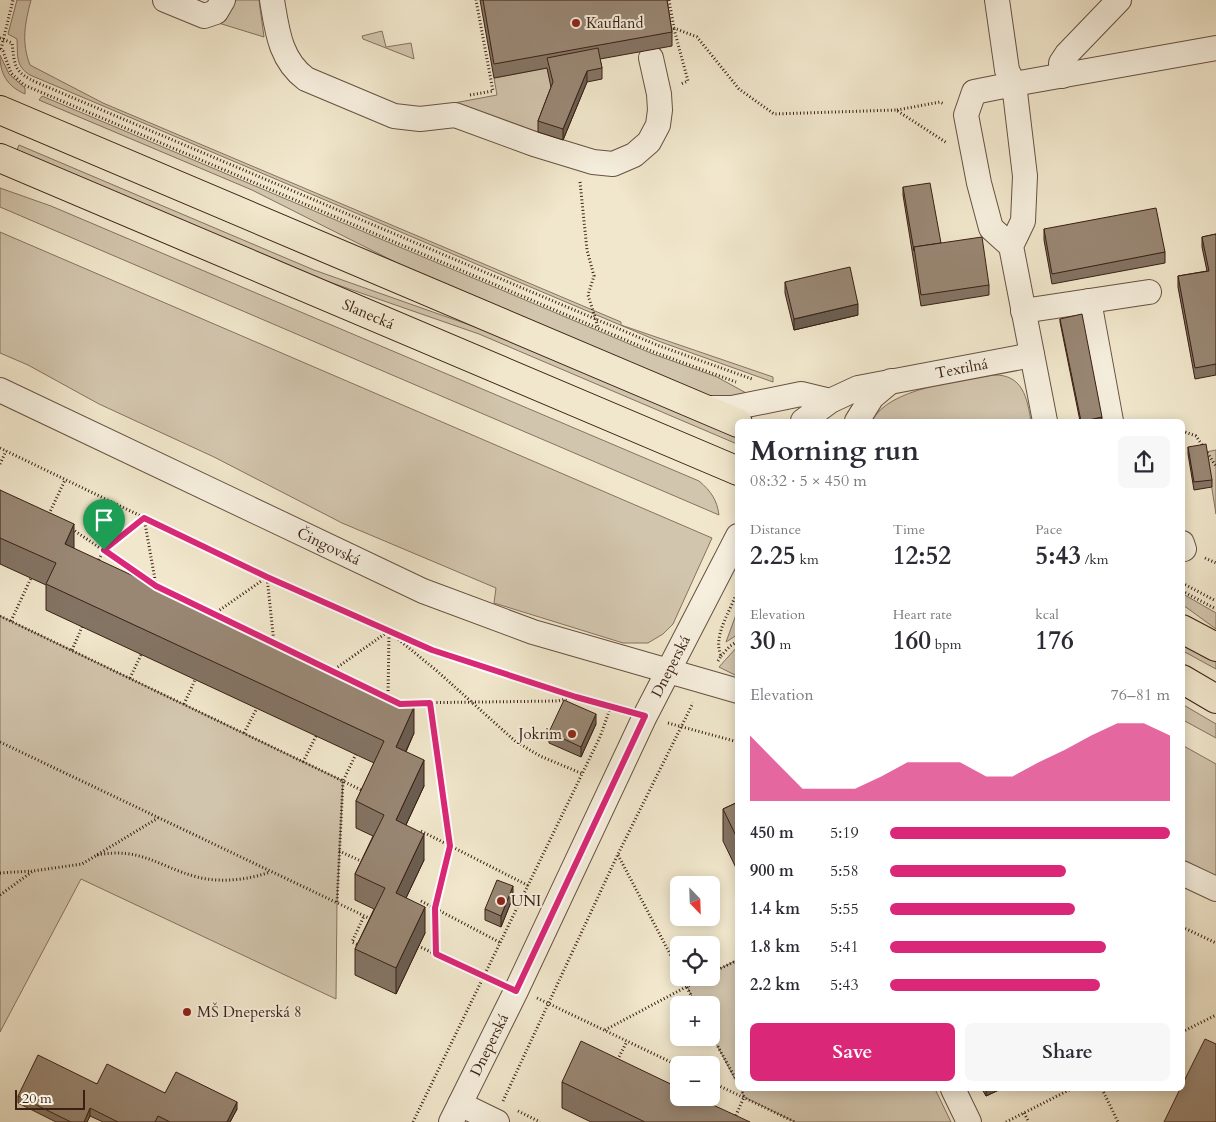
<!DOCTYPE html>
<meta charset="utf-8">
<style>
body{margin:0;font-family:Cardo,serif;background:#f7f7f7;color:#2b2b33;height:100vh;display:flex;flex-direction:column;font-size:19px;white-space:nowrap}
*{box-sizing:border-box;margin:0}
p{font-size:16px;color:#7c7c81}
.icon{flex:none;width:28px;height:28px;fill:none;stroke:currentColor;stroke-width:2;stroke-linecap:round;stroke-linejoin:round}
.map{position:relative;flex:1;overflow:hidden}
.side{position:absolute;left:735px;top:419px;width:450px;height:672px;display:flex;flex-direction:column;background:#fff;border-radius:8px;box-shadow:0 2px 12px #0003}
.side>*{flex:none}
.needle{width:32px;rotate:157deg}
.fabs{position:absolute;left:670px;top:876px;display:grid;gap:10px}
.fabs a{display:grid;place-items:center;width:50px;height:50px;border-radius:8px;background:#fff;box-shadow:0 2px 12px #0003;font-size:25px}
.scale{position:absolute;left:15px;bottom:12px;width:70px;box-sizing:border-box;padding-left:5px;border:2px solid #391f14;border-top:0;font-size:14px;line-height:18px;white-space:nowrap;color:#391f14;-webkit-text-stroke:4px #f6efde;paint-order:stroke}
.pin{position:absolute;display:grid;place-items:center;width:42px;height:42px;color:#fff;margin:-51px -21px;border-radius:50% 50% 50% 0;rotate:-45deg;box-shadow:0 0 5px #0007}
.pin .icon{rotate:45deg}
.round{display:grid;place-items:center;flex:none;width:52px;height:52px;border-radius:8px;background:#f7f7f7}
.overview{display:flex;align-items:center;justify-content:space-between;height:85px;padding:0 15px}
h1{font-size:28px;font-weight:600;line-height:38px}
.stats{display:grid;grid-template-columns:repeat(3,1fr);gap:8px;height:85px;padding:5px 15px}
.stats div{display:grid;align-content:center}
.stats b{font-size:25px;font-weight:600}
.stats small{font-size:14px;font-weight:400}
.stats p{font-size:14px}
.chart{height:140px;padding:10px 15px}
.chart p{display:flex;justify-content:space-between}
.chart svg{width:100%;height:90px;margin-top:5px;fill:#db2777;opacity:.7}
.button{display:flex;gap:10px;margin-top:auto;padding:10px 15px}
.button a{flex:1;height:58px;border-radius:8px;background:#db2777;color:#fff;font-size:20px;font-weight:600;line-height:58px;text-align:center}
.button a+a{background:#f7f7f7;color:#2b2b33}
ul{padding:0 15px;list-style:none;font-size:16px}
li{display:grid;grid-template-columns:80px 60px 1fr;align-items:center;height:38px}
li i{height:12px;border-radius:6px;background:#db2777}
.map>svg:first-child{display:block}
.green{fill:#d2c5ad;stroke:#867260}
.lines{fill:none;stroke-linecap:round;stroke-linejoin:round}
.minor-casing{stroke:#675142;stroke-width:26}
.major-casing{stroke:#391f14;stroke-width:30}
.path{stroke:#391f14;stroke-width:3;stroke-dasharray:1 2.5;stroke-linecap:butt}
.minor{stroke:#f6efde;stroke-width:24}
.major{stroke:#f1e7cc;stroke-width:28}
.wall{fill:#847464;stroke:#391f14}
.shaded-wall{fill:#6b5e51;stroke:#391f14}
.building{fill:#998774;stroke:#391f14}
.route-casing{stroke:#fff;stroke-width:10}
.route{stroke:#db2777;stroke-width:6}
.poi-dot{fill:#8f2418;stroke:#f6efde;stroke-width:2}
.labels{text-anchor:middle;stroke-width:4;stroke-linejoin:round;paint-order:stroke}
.poi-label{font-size:15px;fill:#391f14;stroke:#f6efde;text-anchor:start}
.street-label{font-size:15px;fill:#391f14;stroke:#f6efde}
</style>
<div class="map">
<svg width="1216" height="1122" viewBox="0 0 1216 1122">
<rect width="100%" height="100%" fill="#f1e7cc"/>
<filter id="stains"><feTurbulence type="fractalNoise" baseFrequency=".004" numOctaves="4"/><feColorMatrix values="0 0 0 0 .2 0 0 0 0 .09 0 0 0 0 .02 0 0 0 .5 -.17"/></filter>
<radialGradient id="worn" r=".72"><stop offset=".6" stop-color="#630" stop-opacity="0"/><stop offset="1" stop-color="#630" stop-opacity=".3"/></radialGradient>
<g class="green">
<path d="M17,0h14c-6,23 -10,42 -1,65l73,38 518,219v3l152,52v5l-115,-41 -628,-266c-15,-9 -12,-20 -13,-36l-9,-5z"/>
<path d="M234,0h25l5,37 -52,-16z"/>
<path d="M382,31l4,16 25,-4 3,16 -51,-20 -1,-3z"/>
<path d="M0,55l9,19 16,14v6c-18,-8 -25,-20 -25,-39z"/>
<path d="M547,68l6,25 -15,39 -84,-29 43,-8 -3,-17z"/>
<path d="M42,96l611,258 64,23 31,17 -18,4 -25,-3 -292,-124 -161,-81 -213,-90z"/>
<path d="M19,145l295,125 167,59 253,107 3,2v6l-258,-110 -167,-58 -295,-126z"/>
<path d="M0,188l51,18 648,275c12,10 18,19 20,34l-719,-308z"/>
<path d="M0,232l712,306 -39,86 -10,10 -15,9h-25l-129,-40 2,-15 -154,-65 -128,-66 -115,-53 -71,-39 -28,-12z"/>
<path d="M993,375c30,-1 34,23 38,46h-159c16,-33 88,-40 121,-46z"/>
<path d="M1216,450v64l-10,-62z"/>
<path d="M1183,594l33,19v16l-33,-24z"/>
<path d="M737,612v23l-11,7z"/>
<path d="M0,616l343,165 -6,122 -1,96 -255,-120 -81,153z"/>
<path d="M1182,644l34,18v7l-33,-18z"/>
<path d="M737,647v29l-18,-9z"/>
<path d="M1182,704l34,20v14l-33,-18z"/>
<path d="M1182,745l34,19v113l-33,-16z"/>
<path d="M737,960v123l-26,-49v-29h-15l-9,-19 16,-8h8v-5z"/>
<path d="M741,1089h194l16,33h-156l-51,-25z"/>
</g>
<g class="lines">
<g class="minor-casing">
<g id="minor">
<path d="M165,0l39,16 12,-4 7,-12"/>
<path d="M272,0c5,30 8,60 34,79l88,37 26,3 35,-4 79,29 59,18 20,2 21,-9 15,-13 9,-17 2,-15 -1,-16 -8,-36"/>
<path d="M997,0l10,70 7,14 202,-36"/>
<path d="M1062,76l-1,-13 6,-9 52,-54"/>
<path d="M1011,246l-20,-18 -12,-45 -13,-68 8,-23 40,-8 11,92 -2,45 -12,25 34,175"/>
<path d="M1089,301l22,120"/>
<path d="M1023,311l126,-19"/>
<path id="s1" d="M0,390l423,201 110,41 205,59"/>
<path d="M704,408h28l69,-14 29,7"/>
<path id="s2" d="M803,421l27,-20 28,-13 174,-33"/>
<path d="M857,421l15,-24 19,-16"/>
<path d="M1182,543l2,6"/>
<path d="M1182,873l34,16"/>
<path d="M953,1089l16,33"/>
<path d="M460,1104l37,18"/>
<path id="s3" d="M451,1122l65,-131 129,-275 93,-180"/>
</g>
</g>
<g class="major-casing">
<g id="major">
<path d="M0,110l738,313"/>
<path id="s4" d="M0,158l738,313"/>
<path d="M1182,629l34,18"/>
<path d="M1182,679l34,20"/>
</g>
</g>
<g class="path">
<path d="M669,0l5,28 23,9 42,52 35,25 122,-4 51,33"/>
<path d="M674,29l14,52 -7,3"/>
<path d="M0,38l12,5c3,25 2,29 26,40l619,262 95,34"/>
<path d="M0,49l3,2 8,22 13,12 630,267 82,30"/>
<path d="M1,49l12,-49"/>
<path d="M470,95l23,-4 -17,-91"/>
<path d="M897,110l43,-8 4,2"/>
<path d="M580,182l7,68 7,26 -6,19 10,32"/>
<path d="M1182,431l14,5 20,30"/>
<path d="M0,448l267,129 165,73 189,60"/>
<path d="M0,464l6,-13"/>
<path d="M49,514l16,-34"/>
<path d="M72,529l84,57 63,30"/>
<path d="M1205,558l11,5"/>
<path d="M97,563l7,-13 40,-32 12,67"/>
<path d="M1182,583l34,18"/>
<path d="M1182,591l34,18"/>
<path d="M214,614l53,-37 7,66"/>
<path d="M0,616l343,165 -6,122"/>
<path d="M11,621l20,-43"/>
<path d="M393,635l44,36 78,70 25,15 43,18"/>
<path d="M72,650l10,-23"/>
<path d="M721,656l9,-10 8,-5"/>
<path d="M718,661l3,-5c-8,-19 7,-41 14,-59"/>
<path d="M332,671l57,-40"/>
<path d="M130,678l11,-23"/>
<path d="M388,698l1,-66"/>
<path d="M405,703l153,-2 15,-4"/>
<path d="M430,703l20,143 -15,62 1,46"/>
<path d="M184,704l11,-24"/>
<path d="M668,723l70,19"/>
<path d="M244,733l13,-25"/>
<path d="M0,742l373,178"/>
<path d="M356,754l-13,27 20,10"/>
<path d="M303,762l13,-26"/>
<path d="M421,831l108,55"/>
<path d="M339,851l24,11"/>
<path d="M97,855c44,-8 60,11 100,22 23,6 51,3 73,-5"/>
<path d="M618,855l61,116"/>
<path d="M0,873l32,-2"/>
<path d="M0,895l33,-24 49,-7 76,-46"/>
<path d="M421,901l80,42"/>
<path d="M1182,927l34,16"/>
<path d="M360,946l-8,-4 12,-26"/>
<path d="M418,946l76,35"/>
<path d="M711,973l27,-13"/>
<path d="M682,978l14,27"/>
<path d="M537,998l142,68"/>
<path d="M605,1030l98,-52"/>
<path d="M1182,1032l34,-17"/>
<path d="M711,1034l27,49"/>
<path d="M616,1063l11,-22"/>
<path d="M711,1082l84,40"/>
<path d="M1102,1089l16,33"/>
<path d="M503,1101l115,-247 75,-151"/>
<path d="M518,1111l22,11"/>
<path d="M1024,1113l5,9"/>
<path d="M413,1122l187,-385 11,-31"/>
<path d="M733,1122l11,-25 -3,-8"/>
<path d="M1006,1122l65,-33"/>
</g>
<use href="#minor" class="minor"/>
<use href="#major" class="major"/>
</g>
<g class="wall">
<path d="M480,0h187l5,32v14l-72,13 2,9v11l-15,3 -24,58 -25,-8v-11l13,-34 -4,-19 -53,10z"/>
<path d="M903,187l38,56 48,42v10l-68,11 -18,-111z"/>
<path d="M1044,229l121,23v11l-113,21 -8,-44z"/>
<path d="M1216,234v141l-21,4 -17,-92v-11l29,-5 -5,-24v-10z"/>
<path d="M785,282l73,33 -64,15 -9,-37z"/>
<path d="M1060,319l42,102h-22l-20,-99z"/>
<path d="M1188,447l24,33v7l-18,3 -6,-36z"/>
<path d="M0,490l74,59 340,184 -8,19 18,34 -18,39 18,35 -18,38 19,35 -29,61 -41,-19v-26l19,-40 -19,-9v-26l18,-38 -17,-8v-27l18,-38 -328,-153v-25l-46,-21z"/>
<path d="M596,724l-15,33 -32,-14v-11z"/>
<path d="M738,802v70l-15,-31v-32z"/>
<path d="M513,897l-12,30 -16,-7v-11z"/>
<path d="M562,1082l188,40h-159l-29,-14z"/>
<path d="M97,1084l68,9 72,16 -7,13h-127l-13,-6 -3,6h-31l-38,-19v-7z"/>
<path d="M982,1089h19l-15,7z"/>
</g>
<g class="shaded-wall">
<path d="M587,71v11l-24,58v-11z"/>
<path d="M858,304v11l-64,15v-11z"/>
<path d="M1102,417v4h-18z"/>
<path d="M74,524v26l-9,-6z"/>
<path d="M414,707v26l-18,40v-26z"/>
<path d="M596,714v10l-15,33v-10z"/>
<path d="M424,760v26l-28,60v-26z"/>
<path d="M424,834v26l-28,59v-26z"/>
<path d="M513,886v11l-12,30v-11z"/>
<path d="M425,907v26l-29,61v-26z"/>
<path d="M986,1089h15l-15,7z"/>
<path d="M237,1102v7l-7,13h-3z"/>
<path d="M90,1108v8l-3,6h-3z"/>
</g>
<g class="building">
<path d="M483,0h184l5,32 -178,32z"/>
<path d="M598,48l4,20 -15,3 -24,58 -25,-8 15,-39 -6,-24z"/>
<path d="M930,183l11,60 -27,4v4l-11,-64z"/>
<path d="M1156,208l9,44 -113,22 -8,-45z"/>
<path d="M1216,234v130l-21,4 -17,-92 31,-5 -7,-34z"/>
<path d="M982,237l7,48 -68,10 -7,-48z"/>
<path d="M850,267l8,37 -64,15 -9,-37z"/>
<path d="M1082,314l20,103 -18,4h-3l-21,-102z"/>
<path d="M1206,444l6,36 -18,2 -6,-35z"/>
<path d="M0,490l74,34 -9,20 349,163 -18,40 28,13 -28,60 28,14 -28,59 29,14 -29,61 -41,-19 30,-61 -30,-14 29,-59 -28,-14 28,-60 -338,-157 10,-21 -56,-25z"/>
<path d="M564,700l32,14 -15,33 -32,-15z"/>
<path d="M738,802v38l-15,-31z"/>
<path d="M497,880l16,6 -12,30 -16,-7z"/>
<path d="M1205,1039l11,5v78h-52l16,-33h2v-4z"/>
<path d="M581,1041l98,47v10h19l52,24h-105l-83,-40z"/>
<path d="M38,1055l59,29 10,-20 58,29 11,-21 61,30 -10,20h-57l-12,-6 -3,6h-37l-28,-14 -6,14h-13l-53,-26z"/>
</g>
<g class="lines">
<g class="route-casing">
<path id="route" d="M144,518l123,59 165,73 144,47 69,19 -129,275 -80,-37 -1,-46 15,-62 -20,-143 -30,1 -244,-118 -52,-36z"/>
</g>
<use href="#route" class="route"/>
</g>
<g class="poi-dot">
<circle cx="576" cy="23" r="5"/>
<circle cx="572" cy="734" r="5"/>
<circle cx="501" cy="901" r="5"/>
<circle cx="187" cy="1012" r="5"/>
</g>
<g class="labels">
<g class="poi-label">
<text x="586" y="28">Kaufland</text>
<text x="562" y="739" text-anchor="end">Jokrim</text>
<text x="511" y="906">UNI</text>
<text x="197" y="1017">MŠ Dneperská 8</text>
</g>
<g class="street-label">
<text dy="5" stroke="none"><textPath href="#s4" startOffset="400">Slanecká</textPath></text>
<text dy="5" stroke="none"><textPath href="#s2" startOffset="170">Textilná</textPath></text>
<text dy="5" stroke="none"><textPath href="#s1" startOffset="364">Čingovská</textPath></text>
<text dy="5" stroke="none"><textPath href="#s3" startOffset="506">Dneperská</textPath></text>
<text dy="5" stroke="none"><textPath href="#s3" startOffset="86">Dneperská</textPath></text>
</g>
</g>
<rect width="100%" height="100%" filter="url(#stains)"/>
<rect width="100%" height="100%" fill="url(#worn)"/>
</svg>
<div class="fabs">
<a><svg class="needle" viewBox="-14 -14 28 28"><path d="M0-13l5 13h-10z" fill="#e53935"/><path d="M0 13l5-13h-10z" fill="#7c7c81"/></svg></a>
<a><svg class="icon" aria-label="locate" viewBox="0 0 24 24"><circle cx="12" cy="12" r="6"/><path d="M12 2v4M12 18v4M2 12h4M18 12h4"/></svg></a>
<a>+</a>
<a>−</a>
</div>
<div class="scale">20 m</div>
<div class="pin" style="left:104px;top:550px;background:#1e9e55"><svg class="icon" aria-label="arrive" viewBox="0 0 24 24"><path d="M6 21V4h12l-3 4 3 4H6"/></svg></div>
<section class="side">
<div class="overview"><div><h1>Morning run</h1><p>08:32 · 5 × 450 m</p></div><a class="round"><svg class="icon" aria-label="share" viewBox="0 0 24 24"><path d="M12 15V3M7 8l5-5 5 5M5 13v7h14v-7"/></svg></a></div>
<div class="stats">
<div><p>Distance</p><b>2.25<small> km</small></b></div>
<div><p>Time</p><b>12:52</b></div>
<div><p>Pace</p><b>5:43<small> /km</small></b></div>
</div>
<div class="stats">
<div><p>Elevation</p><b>30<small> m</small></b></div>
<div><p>Heart rate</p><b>160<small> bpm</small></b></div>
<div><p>kcal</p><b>176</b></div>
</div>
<div class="chart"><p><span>Elevation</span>76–81 m</p>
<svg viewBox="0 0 160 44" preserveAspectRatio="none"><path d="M0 44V12L10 25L20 38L30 38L40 38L50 32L60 25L70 25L80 25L90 32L100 32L110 25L120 19L130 12L140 6L150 6L160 12V44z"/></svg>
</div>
<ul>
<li><b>450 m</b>5:19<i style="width:100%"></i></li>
<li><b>900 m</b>5:58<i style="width:63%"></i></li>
<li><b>1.4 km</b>5:55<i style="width:66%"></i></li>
<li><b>1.8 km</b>5:41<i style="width:77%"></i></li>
<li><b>2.2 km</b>5:43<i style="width:75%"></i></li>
</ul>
<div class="button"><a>Save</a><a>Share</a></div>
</section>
</div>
